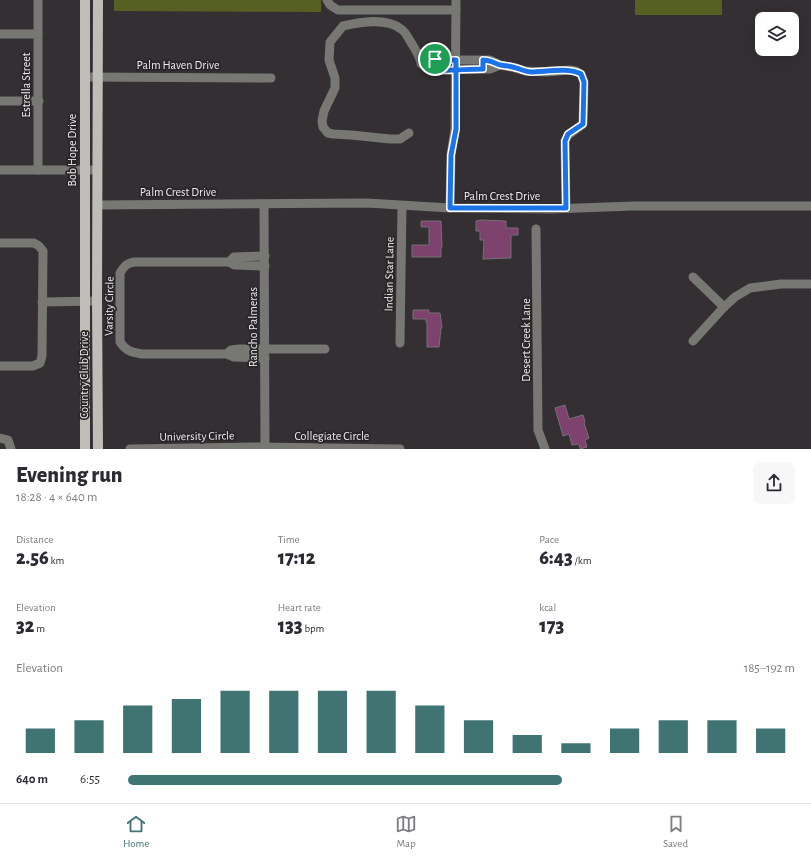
<!DOCTYPE html>
<meta charset="utf-8">
<style>
body{margin:0;font-family:"Alegreya Sans",sans-serif;background:#f7f7f7;color:#2b2b33;height:100vh;display:flex;flex-direction:column;font-size:15px;white-space:nowrap}
*{box-sizing:border-box;margin:0}
p{font-size:13px;color:#7c7c81}
.icon{flex:none;width:22px;height:22px;fill:none;stroke:currentColor;stroke-width:2;stroke-linecap:round;stroke-linejoin:round}
.map{position:relative;height:449px;overflow:hidden}
.sheet{display:flex;flex-direction:column;background:#fff;flex:1}
.sheet>*{flex:none}
.fabs{position:absolute;left:755px;top:12px;display:grid;gap:8px}
.fabs a{display:grid;place-items:center;width:44px;height:44px;border-radius:8px;background:#fff;box-shadow:0 4px 16px #0002;font-size:20px}
.pin{position:absolute;display:grid;place-items:center;width:34px;height:34px;color:#fff;margin:-17px;border:2px solid #fff;border-radius:50%;box-shadow:0 1px 4px #0007}
.round{display:grid;place-items:center;flex:none;width:42px;height:42px;border-radius:8px;background:#f7f7f7}
.summary{display:flex;align-items:center;justify-content:space-between;height:68px;padding:0 16px}
h1{font-size:22px;font-weight:800;line-height:30px}
.stats{display:grid;grid-template-columns:repeat(3,1fr);gap:6px;height:68px;padding:4px 16px}
.stats div{display:grid;align-content:center}
.stats b{font-size:20px;font-weight:800}
.stats small{font-size:11px;font-weight:400}
.stats p{font-size:11px}
.chart{height:112px;padding:8px 16px}
.chart p{display:flex;justify-content:space-between}
.chart svg{width:100%;height:72px;margin-top:4px;stroke:#3f7473;stroke-width:6}
ul{padding:0 16px;list-style:none;font-size:13px}
li{display:grid;grid-template-columns:64px 48px 1fr;align-items:center;height:30px}
li i{height:10px;border-radius:5px;background:#3f7473}
.tabs{display:flex;justify-content:space-around;align-items:center;height:56px;border-top:1px solid #e1e1e2;background:#fff;font-size:11px;color:#7c7c81}
.tabs a{display:grid;justify-items:center;gap:2px}
.tabs .active{color:#3f7473}
.map>svg:first-child{display:block}
.green{fill:#566023}
.building{fill:#7d426e;stroke:#767174}
.lines{fill:none;stroke-linecap:round;stroke-linejoin:round}
.minor{stroke:#777774;stroke-width:9}
.major{stroke:#bebdb8;stroke-width:10}
.route-casing{stroke:#fff;stroke-width:8}
.route{stroke:#1a73e8;stroke-width:5}
.labels{text-anchor:middle;stroke-width:3.5;stroke-linejoin:round;paint-order:stroke}
.street-label{font-size:12px;fill:#eceaec;stroke:#292528}
</style>
<div class="map">
<svg width="811" height="449" viewBox="0 0 811 449">
<rect width="100%" height="100%" fill="#332f32"/>
<g class="green">
<path d="M114,0h207v12l-207,-1z"/>
<rect x="635" y="0" width="87" height="15"/>
</g>
<g class="building">
<path d="M481,220l25,1v7h12v7h-7v23l-28,1 1,-19h-4v-9h-4v-10z"/>
<path d="M421,221h20l1,26h-1v10h-29v-12h17v-18h-8z"/>
<path d="M413,310h16v3h11l2,15h-1l-2,19h-12v-25h-1v-3h-13z"/>
<path d="M565,405l4,14 14,-4 2,7 -1,1 5,15 -4,2 2,7 -7,2 -1,-5 -7,1 -3,-11 -6,2 -8,-28z"/>
</g>
<g class="lines">
<g class="minor">
<path d="M38,0v170"/>
<path d="M327,0l3,5 8,5h118"/>
<path d="M0,34h38"/>
<path d="M419,56l25,4h46l10,5 16,3 9,3 22,1 23,-2 6,1 5,3 3,8 -1,42 -15,11 -3,6 1,67"/>
<path d="M85,77l186,1"/>
<path d="M0,101h39"/>
<path d="M409,133l-9,6h-10l-39,-4 -18,-1 -5,-1 -5,-6 -1,-6 2,-10 11,-23v-10l-6,-18 1,-18 13,-16c17,-4 43,-9 58,3 5,3 8,11 11,15 4,7 8,12 9,20l5,3 13,3 51,-1 10,-4"/>
<path d="M0,170h97"/>
<path d="M264,204l1,245"/>
<path d="M98,205l269,-2 83,5 102,1 81,-3h178"/>
<path d="M450,208l1,-53 4,-26 1,-129"/>
<path d="M536,229l2,201 7,19"/>
<path d="M0,243h34l5,3 4,5 -1,105 -2,7 -7,3h-33"/>
<path d="M265,256l-31,1 -5,5 5,3 31,1"/>
<path d="M693,277l31,30"/>
<path d="M42,302l55,-1"/>
<path d="M693,341l31,-34 11,-10 15,-9 31,-4h30"/>
<path d="M400,343l2,-137"/>
<path d="M227,354h-85c-11,-2 -16,-3 -22,-12v-69c4,-7 7,-10 15,-11h94"/>
<path d="M265,358l-31,-1 -7,-3 4,-4 8,-1h86"/>
<path d="M0,438l8,2 3,9"/>
<path d="M130,449l129,-2 141,2"/>
</g>
<g class="major">
<path d="M85,0v449"/>
<path d="M98,449l-1,-148 1,-301"/>
</g>
</g>
<g class="lines">
<g class="route-casing">
<path id="route" d="M435,59l9,1h12v69l-5,26 -1,53h116l-1,-67 3,-7 15,-10 1,-42 -3,-8c-12,-7 -36,-2 -50,-2 -6,0 -10,-3 -15,-4 -5,-2 -10,-2 -16,-3 -6,-2 -10,-5 -17,-5v9c-16,0 -33,2 -50,1l2,-11"/>
</g>
<use href="#route" class="route"/>
</g>
<g class="labels">
<g class="street-label">
<text x="178" y="69">Palm Haven Drive</text>
<text transform="translate(26 85) rotate(-90)" y="4">Estrella Street</text>
<text transform="translate(72 150) rotate(-90)" y="4">Bob Hope Drive</text>
<text x="178" y="196">Palm Crest Drive</text>
<text x="502" y="200">Palm Crest Drive</text>
<text transform="translate(389 274) rotate(-89)" y="4">Indian Star Lane</text>
<text transform="translate(109 306) rotate(-89)" y="4">Varsity Circle</text>
<text transform="translate(253 327) rotate(-90)" y="4">Rancho Palmeras</text>
<text transform="translate(526 340) rotate(-90)" y="4">Desert Creek Lane</text>
<text transform="translate(84 375) rotate(-90)" y="4">Country Club Drive</text>
<text transform="translate(197 436) rotate(-1)" y="4">University Circle</text>
<text x="332" y="440">Collegiate Circle</text>
</g>
</g>
</svg>
<div class="fabs">
<a><svg class="icon" aria-label="layers" viewBox="0 0 24 24"><path d="M12 4l9 5-9 5-9-5zM3 14l9 5 9-5"/></svg></a>
</div>
<div class="pin" style="left:435px;top:59px;background:#1e9e55"><svg class="icon" aria-label="arrive" viewBox="0 0 24 24"><path d="M6 21V4h12l-3 4 3 4H6"/></svg></div>
</div>
<section class="sheet">
<div class="summary"><div><h1>Evening run</h1><p>18:28 · 4 × 640 m</p></div><a class="round"><svg class="icon" aria-label="share" viewBox="0 0 24 24"><path d="M12 15V3M7 8l5-5 5 5M5 13v7h14v-7"/></svg></a></div>
<div class="stats">
<div><p>Distance</p><b>2.56<small> km</small></b></div>
<div><p>Time</p><b>17:12</b></div>
<div><p>Pace</p><b>6:43<small> /km</small></b></div>
</div>
<div class="stats">
<div><p>Elevation</p><b>32<small> m</small></b></div>
<div><p>Heart rate</p><b>133<small> bpm</small></b></div>
<div><p>kcal</p><b>173</b></div>
</div>
<div class="chart"><p><span>Elevation</span>185–192 m</p>
<svg viewBox="0 0 160 44" preserveAspectRatio="none"><path d="M5 44V29M15 44V24M25 44V15M35 44V11M45 44V6M55 44V6M65 44V6M75 44V6M85 44V15M95 44V24M105 44V33M115 44V38M125 44V29M135 44V24M145 44V24M155 44V29"/></svg>
</div>
<ul>
<li><b>640 m</b>6:55<i style="width:65%"></i></li>
</ul>
</section>
<nav class="tabs">
<a class="active"><svg class="icon" aria-label="home" viewBox="0 0 24 24"><path d="M3 11l9-7 9 7M6 9v11h12V9"/></svg>Home</a>
<a><svg class="icon" aria-label="map" viewBox="0 0 24 24"><path d="M3 6l6-2 6 2 6-2v14l-6 2-6-2-6 2zM9 4v14M15 6v14"/></svg>Map</a>
<a><svg class="icon" aria-label="saved" viewBox="0 0 24 24"><path d="M7 4h10v16l-5-4-5 4z"/></svg>Saved</a>
</nav>
